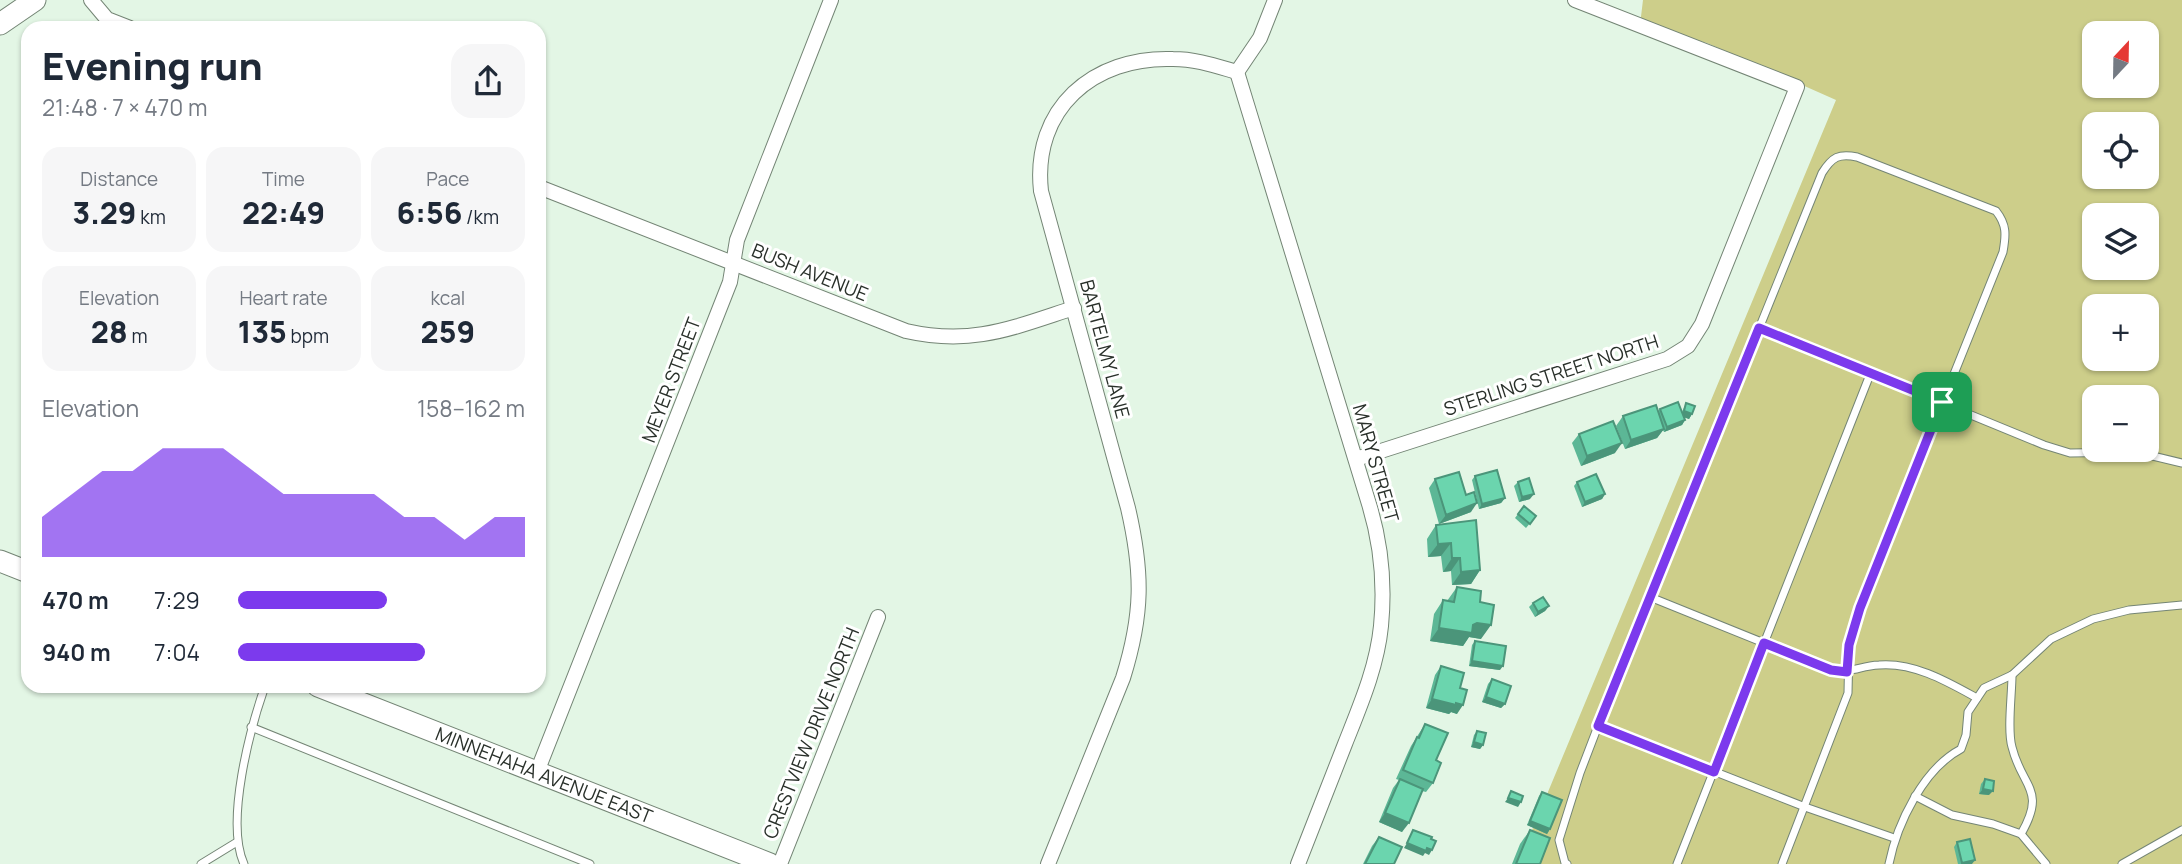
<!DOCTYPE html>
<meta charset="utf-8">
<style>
body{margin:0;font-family:Manrope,sans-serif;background:#f6f6f7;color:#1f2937;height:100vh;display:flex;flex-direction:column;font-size:26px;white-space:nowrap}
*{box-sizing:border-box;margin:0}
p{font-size:23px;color:#747a83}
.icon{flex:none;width:38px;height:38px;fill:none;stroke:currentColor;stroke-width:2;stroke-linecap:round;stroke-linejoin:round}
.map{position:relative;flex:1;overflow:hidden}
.side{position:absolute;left:21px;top:21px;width:525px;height:672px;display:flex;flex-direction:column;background:#fff;border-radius:21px;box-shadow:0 2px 5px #0004}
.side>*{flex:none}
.needle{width:46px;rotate:22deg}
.tools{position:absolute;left:2082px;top:21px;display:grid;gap:14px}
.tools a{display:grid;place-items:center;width:77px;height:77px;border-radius:14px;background:#fff;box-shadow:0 2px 5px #0004;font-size:35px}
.pin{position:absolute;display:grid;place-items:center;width:60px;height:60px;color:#fff;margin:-30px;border-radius:14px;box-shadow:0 4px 10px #0006}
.round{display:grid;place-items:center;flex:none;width:74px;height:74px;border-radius:21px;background:#f6f6f7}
.summary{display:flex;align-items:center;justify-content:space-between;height:119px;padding:0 21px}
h1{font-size:38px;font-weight:800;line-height:52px}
.figures{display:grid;grid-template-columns:repeat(3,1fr);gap:10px;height:119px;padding:7px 21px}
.figures div{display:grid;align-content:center;border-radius:18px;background:#f6f6f7;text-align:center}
.figures b{font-size:30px;font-weight:800}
.figures small{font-size:19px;font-weight:400}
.figures p{font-size:19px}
.chart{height:196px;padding:14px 21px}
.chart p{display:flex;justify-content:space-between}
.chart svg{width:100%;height:126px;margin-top:7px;fill:#7c3aed;opacity:.7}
ul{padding:0 21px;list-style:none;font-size:23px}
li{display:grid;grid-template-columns:112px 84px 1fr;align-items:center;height:52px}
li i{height:18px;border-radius:9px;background:#7c3aed}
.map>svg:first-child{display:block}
.green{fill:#cdce8a;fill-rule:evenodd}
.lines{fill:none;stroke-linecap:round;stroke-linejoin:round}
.service-casing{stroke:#748575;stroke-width:9}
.minor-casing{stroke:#748575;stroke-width:16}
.secondary-casing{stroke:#748575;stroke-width:23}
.service{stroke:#fff;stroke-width:7}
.minor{stroke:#fff;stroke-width:14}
.secondary{stroke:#fff;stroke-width:21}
.wall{fill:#5cb796}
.shaded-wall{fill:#4b957a}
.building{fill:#6bd5ae;stroke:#4b957a;stroke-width:2}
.route-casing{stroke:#fff;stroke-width:14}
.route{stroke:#7c3aed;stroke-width:9}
.labels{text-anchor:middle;stroke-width:6;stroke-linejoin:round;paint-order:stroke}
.street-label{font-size:19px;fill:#29302a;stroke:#fff}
</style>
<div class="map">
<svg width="2182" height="864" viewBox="0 0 2182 864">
<rect width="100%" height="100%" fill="#e3f6e5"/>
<path class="green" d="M1643,0h539v864h-664l318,-764 -129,-57 -67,-18zM2095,33h52v53h-52zM2095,124h52v53h-52zM2095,215h52v53h-52zM2095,306h52v53h-52zM2095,397h52v53h-52z"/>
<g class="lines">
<g class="service-casing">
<g id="service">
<path d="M1759,328l285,117 26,8 66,-1 46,11"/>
<path d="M1650,597l181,73c23,3 28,-4 48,-5 35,-3 69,17 98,33"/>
<path d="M2012,675c0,19 -5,55 0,72 10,41 35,42 9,87"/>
<path d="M1598,726l207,81 89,31"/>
<path d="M251,727l339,137"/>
<path d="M1915,796l37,19 41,9 28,10 25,30"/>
<path d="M201,864l36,-22"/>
<path d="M244,864c-19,-42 6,-135 21,-178"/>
<path d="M1567,864l-2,-1 -6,-23 21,-67 18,-47 224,-553c10,-16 17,-20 35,-16l139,54c11,14 10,24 7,41l-143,356 -11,37 -1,48 -66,171"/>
<path d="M1677,864l194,-492"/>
<path d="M1889,864c8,-40 34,-95 72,-115l5,-14 2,-23 16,-24 28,-13 39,-36 42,-20 36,-9 53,-5"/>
<path d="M2122,864l60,-34"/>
</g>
</g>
<g class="minor-casing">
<g id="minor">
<path d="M91,0l16,19 23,9"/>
<path d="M1237,72l132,432c12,39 16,81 12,122 -4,41 -21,80 -36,118 -16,40 -31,80 -47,120"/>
<path d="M1237,72l23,-34 15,-38"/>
<path d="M539,187l367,144c66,15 106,-3 168,-23"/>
<path d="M1356,459l311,-100 21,-13 14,-22 95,-237 -222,-87"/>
<path d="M537,772l193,-490 7,-42 94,-240"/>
<path d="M780,864l98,-247"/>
<path d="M1048,864l75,-186c20,-64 20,-105 5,-170l-87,-317c-9,-82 52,-135 132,-132 23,0 43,7 64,13"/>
</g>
</g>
<g class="secondary-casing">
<g id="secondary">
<path d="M0,24l35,-24"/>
<path d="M0,561l28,11"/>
<path id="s1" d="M318,686l452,178"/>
</g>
</g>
<use href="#service" class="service"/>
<use href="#minor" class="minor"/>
<use href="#secondary" class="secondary"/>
</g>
<g class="wall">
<path d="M1686,403l6,11 -3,5 -5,-2 1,3 -3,5 -18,7 -1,-2 -6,8 -32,11 -9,-23 7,-10 35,-4 2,-3 22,3z"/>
<path d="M1579,434l36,19 -34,13 -9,-23z"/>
<path d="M1475,476l30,22 -4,5 -22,6 -7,-29z"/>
<path d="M1435,479l36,33 -32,12 -10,-36z"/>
<path d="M1518,482l12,17 -11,3 -5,-16z"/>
<path d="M1577,482l28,12 -3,5 -20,8 -8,-21z"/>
<path d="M1524,506l12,10 -10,12 -11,-10z"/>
<path d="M1436,525l44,45 -9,14 -19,1 -1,-14 -8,1 -2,-16 -13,1 -1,-18z"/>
<path d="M1457,587l23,15 1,37 -12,-2 -6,9 -33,-5 4,-27 9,-14 4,1z"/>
<path d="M1533,603l16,3 -4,5 -10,6 -6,-10z"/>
<path d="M1475,641l25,29 -31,-4 3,-21z"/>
<path d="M1441,666l19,22 -3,26 -6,-2 -2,2 -23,-6 9,-33z"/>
<path d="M1492,679l13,25 -4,4 -19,-6 6,-18z"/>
<path d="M1425,724l11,36 -3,23 -7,9 -4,-1 -20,41 -23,-10 14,-34 6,-8 -3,-1 15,-33z"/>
<path d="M1477,731l6,14 -3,4 -9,-2 3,-12z"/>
<path d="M1985,779l4,16 -10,-1 2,-10z"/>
<path d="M1542,792l8,37 -3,5 -20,-9 12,-29z"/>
<path d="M1530,830l10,34h-28l8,-20z"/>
<path d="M1379,837l15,27h-31l9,-18z"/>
<path d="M1957,842l15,22h-14l-4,-17z"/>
</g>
<g class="shaded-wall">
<path d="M1684,411l8,3 -3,5 -9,-3z"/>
<path d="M1685,420l-3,5 -18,7 3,-5z"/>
<path d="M1664,429l-7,9 -32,11 6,-9z"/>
<path d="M1622,443l-7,10 -34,13 6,-10z"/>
<path d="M1534,494l-4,5 -11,3 3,-5z"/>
<path d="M1605,494l-3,5 -20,8 3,-5z"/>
<path d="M1505,498l-4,5 -22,6 3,-5z"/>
<path d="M1477,503l-6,9 -32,12 7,-9z"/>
<path d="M1451,543l-10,13 -13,1 10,-13z"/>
<path d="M1452,558h8l-9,13 -8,1z"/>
<path d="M1480,570l-9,14 -19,1 9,-13z"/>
<path d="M1549,606l-4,5 -10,6 3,-5z"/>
<path d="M1477,623l14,2 -10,14 -12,-2 -6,9 -33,-5 9,-13z"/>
<path d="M1472,661l31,5 -3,4 -31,-4z"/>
<path d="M1486,697l19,7 -4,4 -19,-6z"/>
<path d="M1432,699l24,4 7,2 -6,9 -6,-2 -2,2 -23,-6z"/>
<path d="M1474,742l9,3 -3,4 -9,-2z"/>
<path d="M1983,789l10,2 -4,4 -10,-1z"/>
<path d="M1508,798l13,4 -3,5 -13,-5z"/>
<path d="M1385,813l24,10 -7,9 -23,-10z"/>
<path d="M1530,821l20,8 -3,5 -20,-9z"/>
<path d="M1407,843l20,5 5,2 -3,5 -4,-2 -2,3 -19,-8z"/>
<path d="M1975,860l-3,4h-11l1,-1z"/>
</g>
<g class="building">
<path d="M1678,402l7,18 -18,7 -7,-18z"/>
<path d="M1686,403l9,3 -3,8 -8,-3z"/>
<path d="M1656,405l8,24 -33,11 -8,-24z"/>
<path d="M1613,421l9,22 -35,13 -8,-22z"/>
<path d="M1497,470l8,28 -23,6 -7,-28z"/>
<path d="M1459,472l7,23 8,-3 3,11 -31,12 -11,-36z"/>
<path d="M1596,474l9,20 -20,8 -8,-20z"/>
<path d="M1529,478l5,16 -12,3 -4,-15z"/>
<path d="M1524,506l12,10 -6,8 -12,-10z"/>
<path d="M1476,520l4,50 -19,2 -1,-14h-8l-1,-15 -13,1 -2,-19z"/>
<path d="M1457,587l24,4 -1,11 14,3 -3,20 -14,-2 -4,2 -1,8 -33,-5 4,-28 11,2z"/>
<path d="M1543,597l6,9 -11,6 -5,-9z"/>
<path d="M1475,641l31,5 -3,20 -31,-5z"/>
<path d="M1441,666l23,7 -4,15 7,2 -4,15 -7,-2v2l-24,-6z"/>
<path d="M1492,679l19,7 -6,18 -19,-7z"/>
<path d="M1425,724l23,9 -12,27 5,3 -8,20 -30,-13 14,-33 2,1z"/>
<path d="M1477,731l9,2 -3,12 -9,-3z"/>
<path d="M1400,779l23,10 -14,34 -24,-10z"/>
<path d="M1985,779l9,2 -1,10 -10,-2z"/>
<path d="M1511,791l12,5 -2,6 -13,-4z"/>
<path d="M1542,792l20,8 -12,29 -20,-8z"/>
<path d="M1413,830l19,7 -1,2 5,2 -4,9 -5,-2 -1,3 -19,-8z"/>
<path d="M1530,830l20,8 -10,26h-24z"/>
<path d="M1379,837l23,10 -8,17h-29z"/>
<path d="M1970,839l5,21 -13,3 -5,-21z"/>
</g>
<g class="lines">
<g class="route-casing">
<path id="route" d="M1759,328l183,74 -82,206 -11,37 -2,27 -16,-2 -67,-27 -50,129 -116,-46z"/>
</g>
<use href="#route" class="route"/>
</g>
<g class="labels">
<g class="street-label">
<text transform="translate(810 272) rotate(22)" y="7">BUSH AVENUE</text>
<text transform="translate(1105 349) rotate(75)" y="7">BARTELMY LANE</text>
<text transform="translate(1551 375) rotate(-18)" y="7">STERLING STREET NORTH</text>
<text transform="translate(671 380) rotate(-69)" y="7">MEYER STREET</text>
<text transform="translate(1376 463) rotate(74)" y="7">MARY STREET</text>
<text transform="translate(811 733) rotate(-68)" y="7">CRESTVIEW DRIVE NORTH</text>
<text dy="7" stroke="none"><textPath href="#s1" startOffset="243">MINNEHAHA AVENUE EAST</textPath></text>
</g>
</g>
</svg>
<div class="tools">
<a><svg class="needle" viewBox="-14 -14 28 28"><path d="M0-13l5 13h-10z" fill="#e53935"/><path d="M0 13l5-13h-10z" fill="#747a83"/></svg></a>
<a><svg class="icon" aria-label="locate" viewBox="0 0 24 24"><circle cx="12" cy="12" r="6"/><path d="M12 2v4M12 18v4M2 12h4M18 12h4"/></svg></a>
<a><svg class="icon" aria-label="layers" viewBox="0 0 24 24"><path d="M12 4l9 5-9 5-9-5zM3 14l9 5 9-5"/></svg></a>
<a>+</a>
<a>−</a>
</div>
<div class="pin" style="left:1942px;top:402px;background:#1e9e55"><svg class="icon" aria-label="arrive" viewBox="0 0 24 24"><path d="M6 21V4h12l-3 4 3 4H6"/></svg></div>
<section class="side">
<div class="summary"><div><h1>Evening run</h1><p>21:48 · 7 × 470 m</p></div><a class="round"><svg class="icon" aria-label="share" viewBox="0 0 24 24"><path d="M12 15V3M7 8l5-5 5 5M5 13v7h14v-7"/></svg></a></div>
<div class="figures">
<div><p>Distance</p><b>3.29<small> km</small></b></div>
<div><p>Time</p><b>22:49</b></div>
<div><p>Pace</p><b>6:56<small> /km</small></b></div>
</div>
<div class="figures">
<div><p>Elevation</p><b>28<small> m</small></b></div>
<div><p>Heart rate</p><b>135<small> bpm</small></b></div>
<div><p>kcal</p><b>259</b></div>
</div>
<div class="chart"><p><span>Elevation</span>158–162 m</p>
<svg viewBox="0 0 160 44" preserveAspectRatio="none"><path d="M0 44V30L10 22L20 14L30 14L40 6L50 6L60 6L70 14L80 22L90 22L100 22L110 22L120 30L130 30L140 38L150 30L160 30V44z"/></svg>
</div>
<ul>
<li><b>470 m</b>7:29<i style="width:52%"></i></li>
<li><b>940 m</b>7:04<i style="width:65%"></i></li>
</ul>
</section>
</div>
